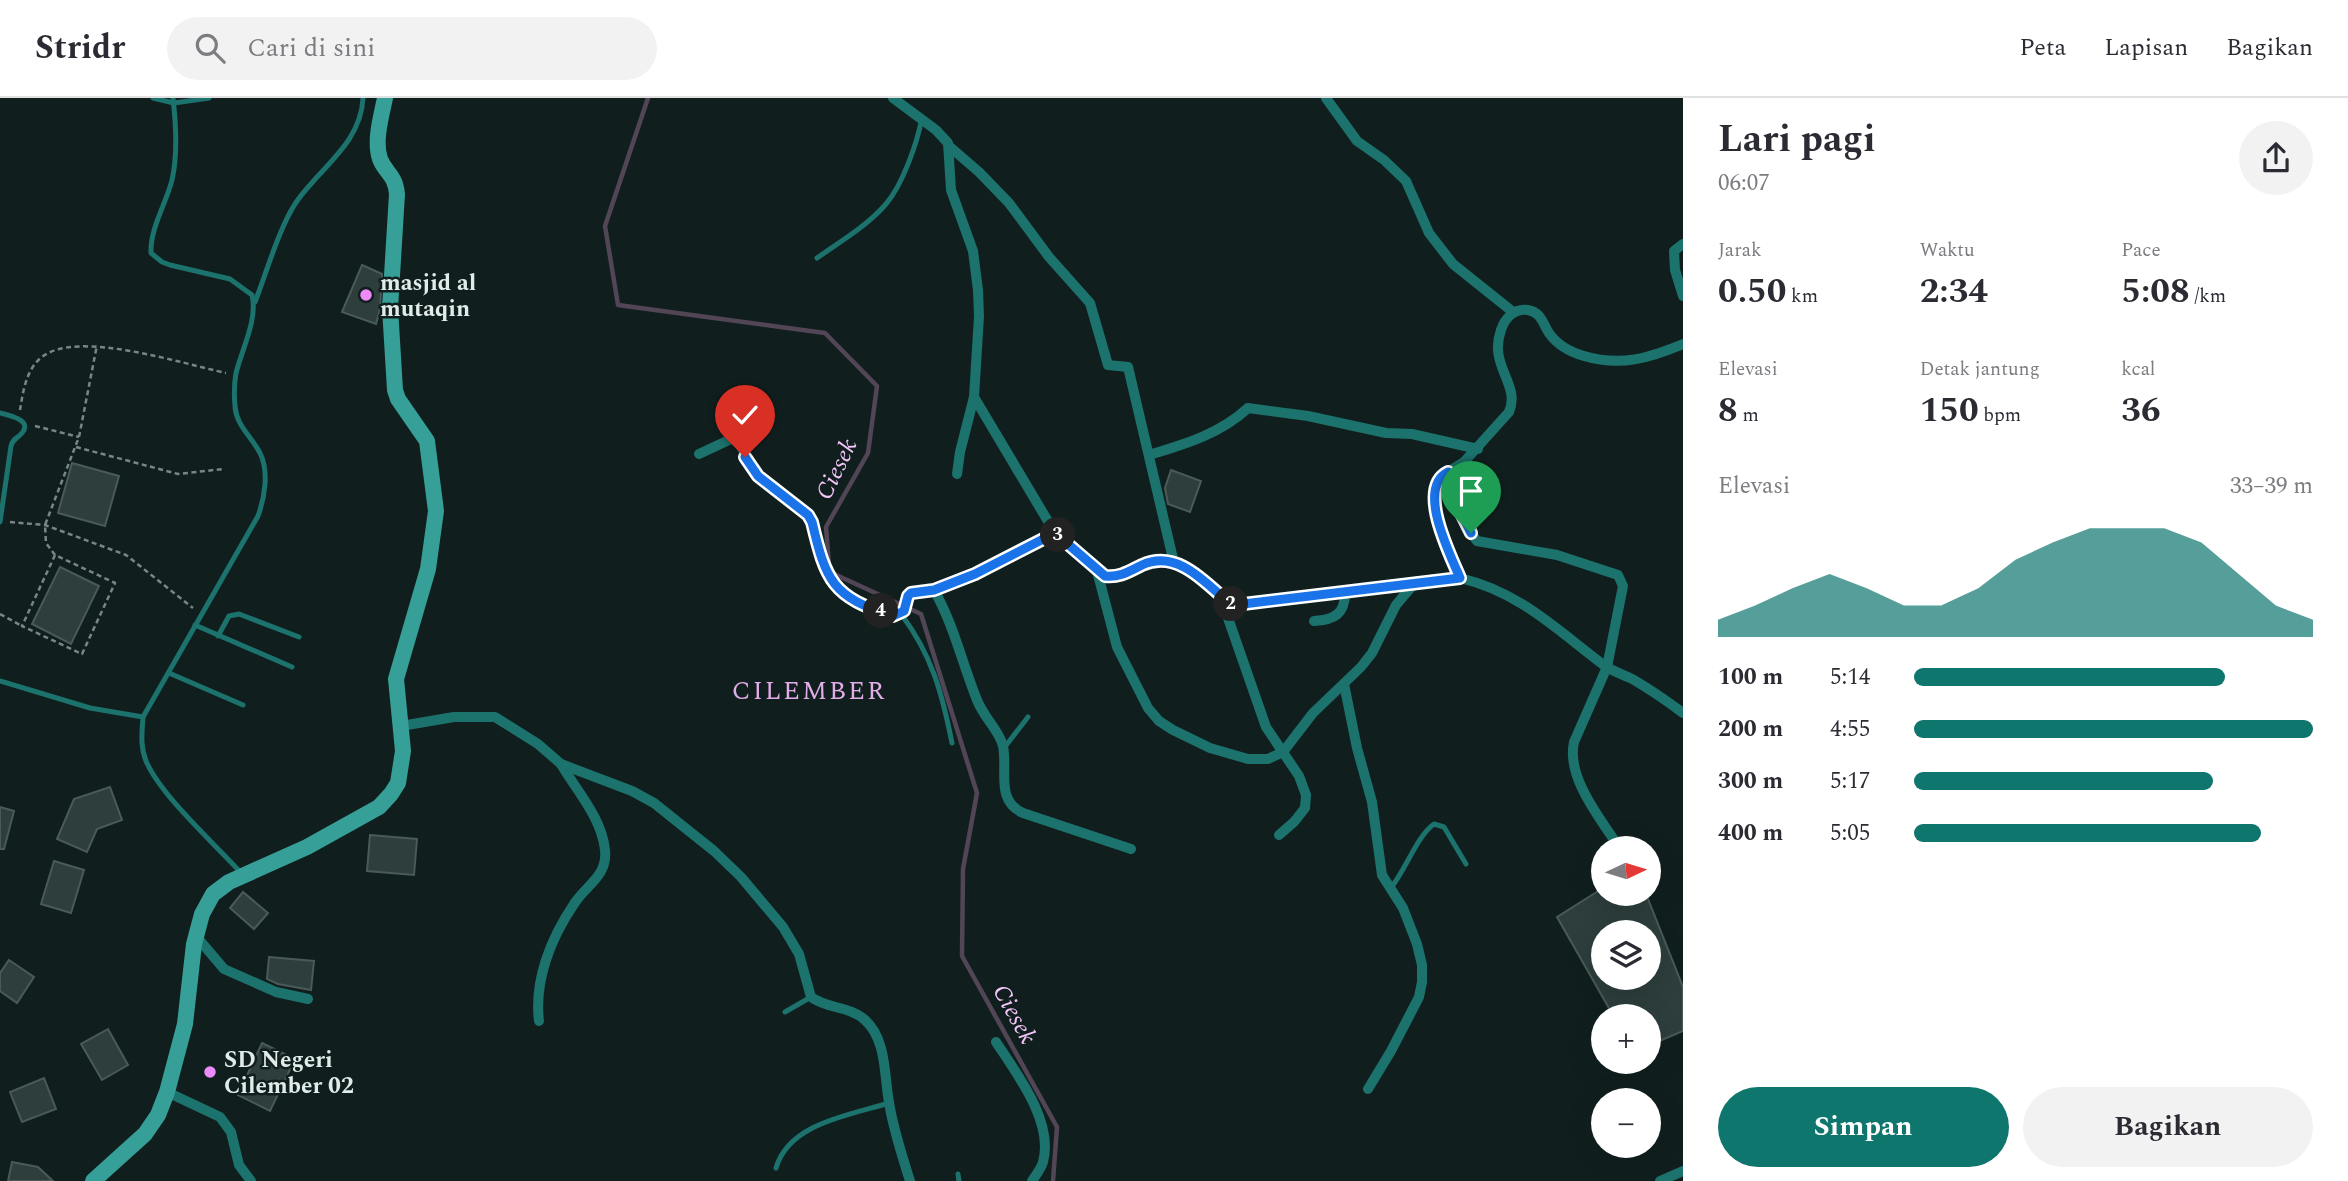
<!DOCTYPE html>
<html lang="id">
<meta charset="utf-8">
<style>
body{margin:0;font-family:Spectral,serif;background:#f2f2f3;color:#2b2b33;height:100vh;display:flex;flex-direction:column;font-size:26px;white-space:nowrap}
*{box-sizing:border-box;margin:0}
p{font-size:23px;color:#7c7c81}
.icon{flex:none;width:38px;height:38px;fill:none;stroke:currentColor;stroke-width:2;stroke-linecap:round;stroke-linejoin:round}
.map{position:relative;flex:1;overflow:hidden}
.details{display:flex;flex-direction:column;background:#fff;width:665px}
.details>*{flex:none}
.needle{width:46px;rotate:86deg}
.buttons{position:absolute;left:1591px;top:738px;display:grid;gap:14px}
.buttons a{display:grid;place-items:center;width:70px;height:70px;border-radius:50%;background:#fff;box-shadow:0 7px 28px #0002;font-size:35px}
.pin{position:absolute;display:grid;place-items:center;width:60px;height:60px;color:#fff;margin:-72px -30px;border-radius:50% 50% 50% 0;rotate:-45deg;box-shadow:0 0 7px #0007}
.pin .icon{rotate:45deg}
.km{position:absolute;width:35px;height:35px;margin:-18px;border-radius:50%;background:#222;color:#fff;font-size:19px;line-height:35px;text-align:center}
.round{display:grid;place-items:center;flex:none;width:74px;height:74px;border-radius:37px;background:#f2f2f3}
.head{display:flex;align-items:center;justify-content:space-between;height:119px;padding:0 35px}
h1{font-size:38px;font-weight:700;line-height:52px}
.metrics{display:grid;grid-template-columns:repeat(3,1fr);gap:10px;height:119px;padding:7px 35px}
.metrics div{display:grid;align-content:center}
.metrics b{font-size:35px;font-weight:700}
.metrics small{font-size:19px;font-weight:400}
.metrics p{font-size:19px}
.chart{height:196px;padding:14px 35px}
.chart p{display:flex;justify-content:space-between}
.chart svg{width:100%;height:126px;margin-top:7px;fill:#0f766e;opacity:.7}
.cta{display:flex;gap:14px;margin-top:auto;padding:14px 35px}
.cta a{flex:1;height:80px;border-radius:42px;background:#0f766e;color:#fff;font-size:28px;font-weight:700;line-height:80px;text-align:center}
.cta a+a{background:#f2f2f3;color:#2b2b33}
ul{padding:0 35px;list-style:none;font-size:23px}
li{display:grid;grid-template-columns:112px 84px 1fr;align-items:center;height:52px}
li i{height:18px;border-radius:9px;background:#0f766e}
header{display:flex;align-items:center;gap:42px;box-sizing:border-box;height:98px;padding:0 35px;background:#fff;border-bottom:2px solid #e1e1e2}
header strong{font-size:33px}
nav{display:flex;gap:38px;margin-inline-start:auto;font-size:24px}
.search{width:490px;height:63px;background:#f2f2f3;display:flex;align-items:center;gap:18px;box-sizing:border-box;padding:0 24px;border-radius:38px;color:#7c7c81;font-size:26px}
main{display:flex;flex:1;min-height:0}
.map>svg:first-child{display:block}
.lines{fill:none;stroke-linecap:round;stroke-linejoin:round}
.stream{stroke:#524656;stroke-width:4.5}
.building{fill:#2d3e3c;stroke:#495a58;stroke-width:2;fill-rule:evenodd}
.path{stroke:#798685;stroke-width:2.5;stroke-dasharray:5 3.5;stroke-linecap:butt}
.lane{stroke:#1c726c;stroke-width:5}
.street{stroke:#1c726c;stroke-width:10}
.secondary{stroke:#369f97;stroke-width:16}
.route-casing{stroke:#fff;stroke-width:14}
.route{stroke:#1a73e8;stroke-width:9}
.poi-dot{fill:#ed8cf9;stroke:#101f1e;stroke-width:2.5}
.labels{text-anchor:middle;stroke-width:5;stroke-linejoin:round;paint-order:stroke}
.poi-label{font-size:23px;font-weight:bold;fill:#e1ebea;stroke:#101f1e;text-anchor:start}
.water-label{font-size:24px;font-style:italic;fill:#f6c6fb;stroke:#101f1e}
.quarter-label{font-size:26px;letter-spacing:2px;fill:#e2ace8;stroke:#101f1e}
</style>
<header>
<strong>Stridr</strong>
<div class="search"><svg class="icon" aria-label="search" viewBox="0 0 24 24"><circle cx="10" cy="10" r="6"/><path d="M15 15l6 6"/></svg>Cari di sini</div>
<nav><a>Peta</a><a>Lapisan</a><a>Bagikan</a></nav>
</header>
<main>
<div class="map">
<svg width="1683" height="1083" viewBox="0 0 1683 1083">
<rect width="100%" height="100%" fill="#101f1e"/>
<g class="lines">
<g class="stream">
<path d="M648,0l-43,128 13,79 207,28 52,53 -9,67 -42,74 3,39"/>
<path d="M832,475l89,41 56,179 -14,76 -1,87 95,171 -4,54"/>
</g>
</g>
<g class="building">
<path d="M362,167l20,9 -2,35 -4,15 -34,-12z"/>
<path d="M72,365l47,13 -14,50 -47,-13z"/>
<path d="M1171,372l30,11 -11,31 -22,-8 -3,-16z"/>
<path d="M60,469l39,19 -28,58 -39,-20z"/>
<path d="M110,689l12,33 -25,9 -10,23 -30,-13 17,-40z"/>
<path d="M0,709l14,4 -10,38h-4z"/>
<path d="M370,737l47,4 -3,36 -47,-4z"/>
<path d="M54,763l30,9 -13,43 -30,-9z"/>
<path d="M1603,790v6h43l37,93v44l-35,15v-29h-34l-57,-100zM1603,835h45v45h-45z"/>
<path d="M243,794l25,21 -14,16 -24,-21z"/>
<path d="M269,859l45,4 -3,29 -33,-6 -11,-5z"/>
<path d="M9,862l25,17 -17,26 -17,-12v-18z"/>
<path d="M108,931l20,36 -26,15 -21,-36z"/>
<path d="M262,945l33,16 -25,52 -32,-16z"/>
<path d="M44,980l12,31 -34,13 -12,-30z"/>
<path d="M12,1064l26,5 15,14h-45z"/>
</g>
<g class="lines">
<g class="path">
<path d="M20,312c3,-18 6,-41 22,-53 35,-28 141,7 184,16"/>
<path d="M35,328l44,11"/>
<path d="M76,349l102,27 45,-5"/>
<path d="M10,424l35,3 81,30 67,53"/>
<path d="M55,457l-33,71 60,28 33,-71 -60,-28 -9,-12 -1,-18 34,-88 18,-92"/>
<path d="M0,516l22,12"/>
</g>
<g class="lane">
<path d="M153,0l21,5 35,-5"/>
<path d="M173,0c3,26 5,56 -1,82 -6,24 -22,48 -21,73l11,9 8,3 60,14 22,16c6,24 -10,54 -16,78 -2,11 -2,22 -1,33 1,19 16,30 25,47 9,18 5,44 -2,63l-115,201c-1,16 -3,29 3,44 15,35 69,83 96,113"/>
<path d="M817,160c24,-17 50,-32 69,-54 17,-20 31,-61 36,-86"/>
<path d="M255,204c11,-28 25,-77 42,-101 24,-34 64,-58 66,-103"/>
<path d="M0,315c8,2 33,7 22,20 -5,6 -9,5 -11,13l-11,76"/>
<path d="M901,516c31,41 41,79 51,129"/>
<path d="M195,527l97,42"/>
<path d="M218,538l11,-20 10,-2 60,23"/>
<path d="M169,575l74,32"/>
<path d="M0,583l90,27 53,9"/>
<path d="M1004,650l24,-31"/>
<path d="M1390,791c16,-19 26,-52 44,-65l10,3 22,37"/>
<path d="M785,914l26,-15"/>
<path d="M776,1070c13,-45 74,-53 113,-65"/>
<path d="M958,1076l1,7"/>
</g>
<g class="street">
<path d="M893,0l43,32 12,13 3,47 22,61 5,39 1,26 -5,81 81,136 50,43 11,1 36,-16 22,2 12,5 43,35 6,2 225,-27c60,14 97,52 145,88 9,6 20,9 29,14 17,10 33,21 49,33"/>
<path d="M1326,0l31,43 27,19 22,21 23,52 24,31 60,48"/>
<path d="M950,49l29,25 30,31 40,54 41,46 18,62 20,2 46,196"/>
<path d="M1683,146l-9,7 1,19 8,26"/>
<path d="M699,356l32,-15 6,1 21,36 50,39 4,6c13,59 20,77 81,95l11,-5 4,-15 3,-3 23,-3 41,-16 80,-41"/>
<path d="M1149,357c36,-11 71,-21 99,-47l60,8 78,17 26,1 66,15"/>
<path d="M1448,374c-32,17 2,82 12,106"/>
<path d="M957,376l3,-22 14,-55"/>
<path d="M1097,473l20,76 31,61 11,13 14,9 37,18 38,11h20l15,-7 30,-39 48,-46 11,-14 24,-48 17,-20"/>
<path d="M934,492c20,35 28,73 43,110 7,18 22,30 26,46 5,25 -8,54 20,67l108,36"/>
<path d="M1221,500l45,129 33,49 7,19 -1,13 -11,14 -15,13"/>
<path d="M1314,523c20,-1 31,-7 31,-28"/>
<path d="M1344,586l13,64 15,54 10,73 21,33 14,36 5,21v17l-3,15 -28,54 -23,38"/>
<path d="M401,628l53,-9h41l43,27 23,20 71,27 22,12 60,48 27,26 42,50 16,27 12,43c16,12 39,9 54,23 22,20 19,56 24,82 4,27 13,53 21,79"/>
<path d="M1620,751c-19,-30 -54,-71 -46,-107l33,-75 16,-81 -5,-11 -61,-20 -80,-14c-15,-18 -31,-46 -29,-69l16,-10 45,-50c12,-28 -21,-46 -8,-82 4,-12 13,-22 27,-20 13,2 15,14 21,23 9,13 21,19 35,23 37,11 65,2 99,-12"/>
<path d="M196,838l28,33 52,23 32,7"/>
<path d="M539,923c-5,-41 12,-83 35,-117 12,-19 34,-28 31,-54 -3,-32 -29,-60 -44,-86"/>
<path d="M996,944c21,32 58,80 47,120 -2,7 -7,13 -11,19"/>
<path d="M167,994l53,25 11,15 8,33 12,16"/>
<path d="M1660,1083l23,-10"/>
</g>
<path class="secondary" d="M93,1083l52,-47 13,-19 9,-23 18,-68 9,-80 8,-30 11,-20 16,-12 78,-35 72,-40 12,-13 7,-11 5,-32 -7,-72 32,-110 8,-58 -9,-70 -29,-42 -3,-9 -5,-82 7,-114c-2,-20 -11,-20 -17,-35 -6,-18 1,-42 5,-61"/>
</g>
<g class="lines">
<g class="route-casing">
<path id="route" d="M745,359l13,19 50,39 4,7c14,59 20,75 81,94l11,-5 4,-15 3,-3 23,-3 41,-16 80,-41 50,43c14,2 25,-5 37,-11 35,-16 63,17 87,38l6,2 225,-27c-10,-24 -44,-90 -12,-106l-1,13 24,48"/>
</g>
<use href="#route" class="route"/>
</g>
<g class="poi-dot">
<circle cx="366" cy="197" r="7"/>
<circle cx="210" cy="974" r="7"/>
</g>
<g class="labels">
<g class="poi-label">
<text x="380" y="192">masjid al<tspan x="380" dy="26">mutaqin</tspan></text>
<text x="224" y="969">SD Negeri<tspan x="224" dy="26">Cilember 02</tspan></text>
</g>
<g class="water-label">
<text transform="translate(836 371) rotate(-64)" y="8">Ciesek</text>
<text transform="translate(1015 916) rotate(61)" y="8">Ciesek</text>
</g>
<g class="quarter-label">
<text x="809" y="601">CILEMBER</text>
</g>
</g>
</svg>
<div class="buttons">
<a><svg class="needle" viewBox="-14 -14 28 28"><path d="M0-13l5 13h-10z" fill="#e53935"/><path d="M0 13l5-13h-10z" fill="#7c7c81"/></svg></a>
<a><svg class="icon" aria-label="layers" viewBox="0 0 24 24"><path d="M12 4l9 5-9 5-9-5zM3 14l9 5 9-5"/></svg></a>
<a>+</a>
<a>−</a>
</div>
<div class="pin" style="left:1471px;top:435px;background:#1e9e55"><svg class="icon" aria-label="arrive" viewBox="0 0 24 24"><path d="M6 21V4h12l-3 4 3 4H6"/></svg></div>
<div class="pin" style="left:745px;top:359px;background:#d93025"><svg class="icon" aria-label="check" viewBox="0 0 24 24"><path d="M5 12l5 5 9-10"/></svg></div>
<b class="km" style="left:1231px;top:506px">2</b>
<b class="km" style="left:1058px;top:437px">3</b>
<b class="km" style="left:881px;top:513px">4</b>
</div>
<section class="details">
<div class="head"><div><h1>Lari pagi</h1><p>06:07</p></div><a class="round"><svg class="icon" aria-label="share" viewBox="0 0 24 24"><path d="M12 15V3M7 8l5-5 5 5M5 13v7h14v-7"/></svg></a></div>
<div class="metrics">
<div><p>Jarak</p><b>0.50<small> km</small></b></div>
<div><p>Waktu</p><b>2:34</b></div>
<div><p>Pace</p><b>5:08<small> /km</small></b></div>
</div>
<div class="metrics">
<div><p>Elevasi</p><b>8<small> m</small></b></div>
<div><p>Detak jantung</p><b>150<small> bpm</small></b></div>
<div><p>kcal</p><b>36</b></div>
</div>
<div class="chart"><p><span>Elevasi</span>33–39 m</p>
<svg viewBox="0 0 160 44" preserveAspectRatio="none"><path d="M0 44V38L10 33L20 27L30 22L40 27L50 33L60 33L70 27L80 17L90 11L100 6L110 6L120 6L130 11L140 22L150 33L160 38V44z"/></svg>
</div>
<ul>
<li><b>100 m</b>5:14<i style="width:78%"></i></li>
<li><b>200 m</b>4:55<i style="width:100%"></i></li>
<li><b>300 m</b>5:17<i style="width:75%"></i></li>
<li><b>400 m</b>5:05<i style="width:87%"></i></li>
</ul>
<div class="cta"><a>Simpan</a><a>Bagikan</a></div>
</section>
</main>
